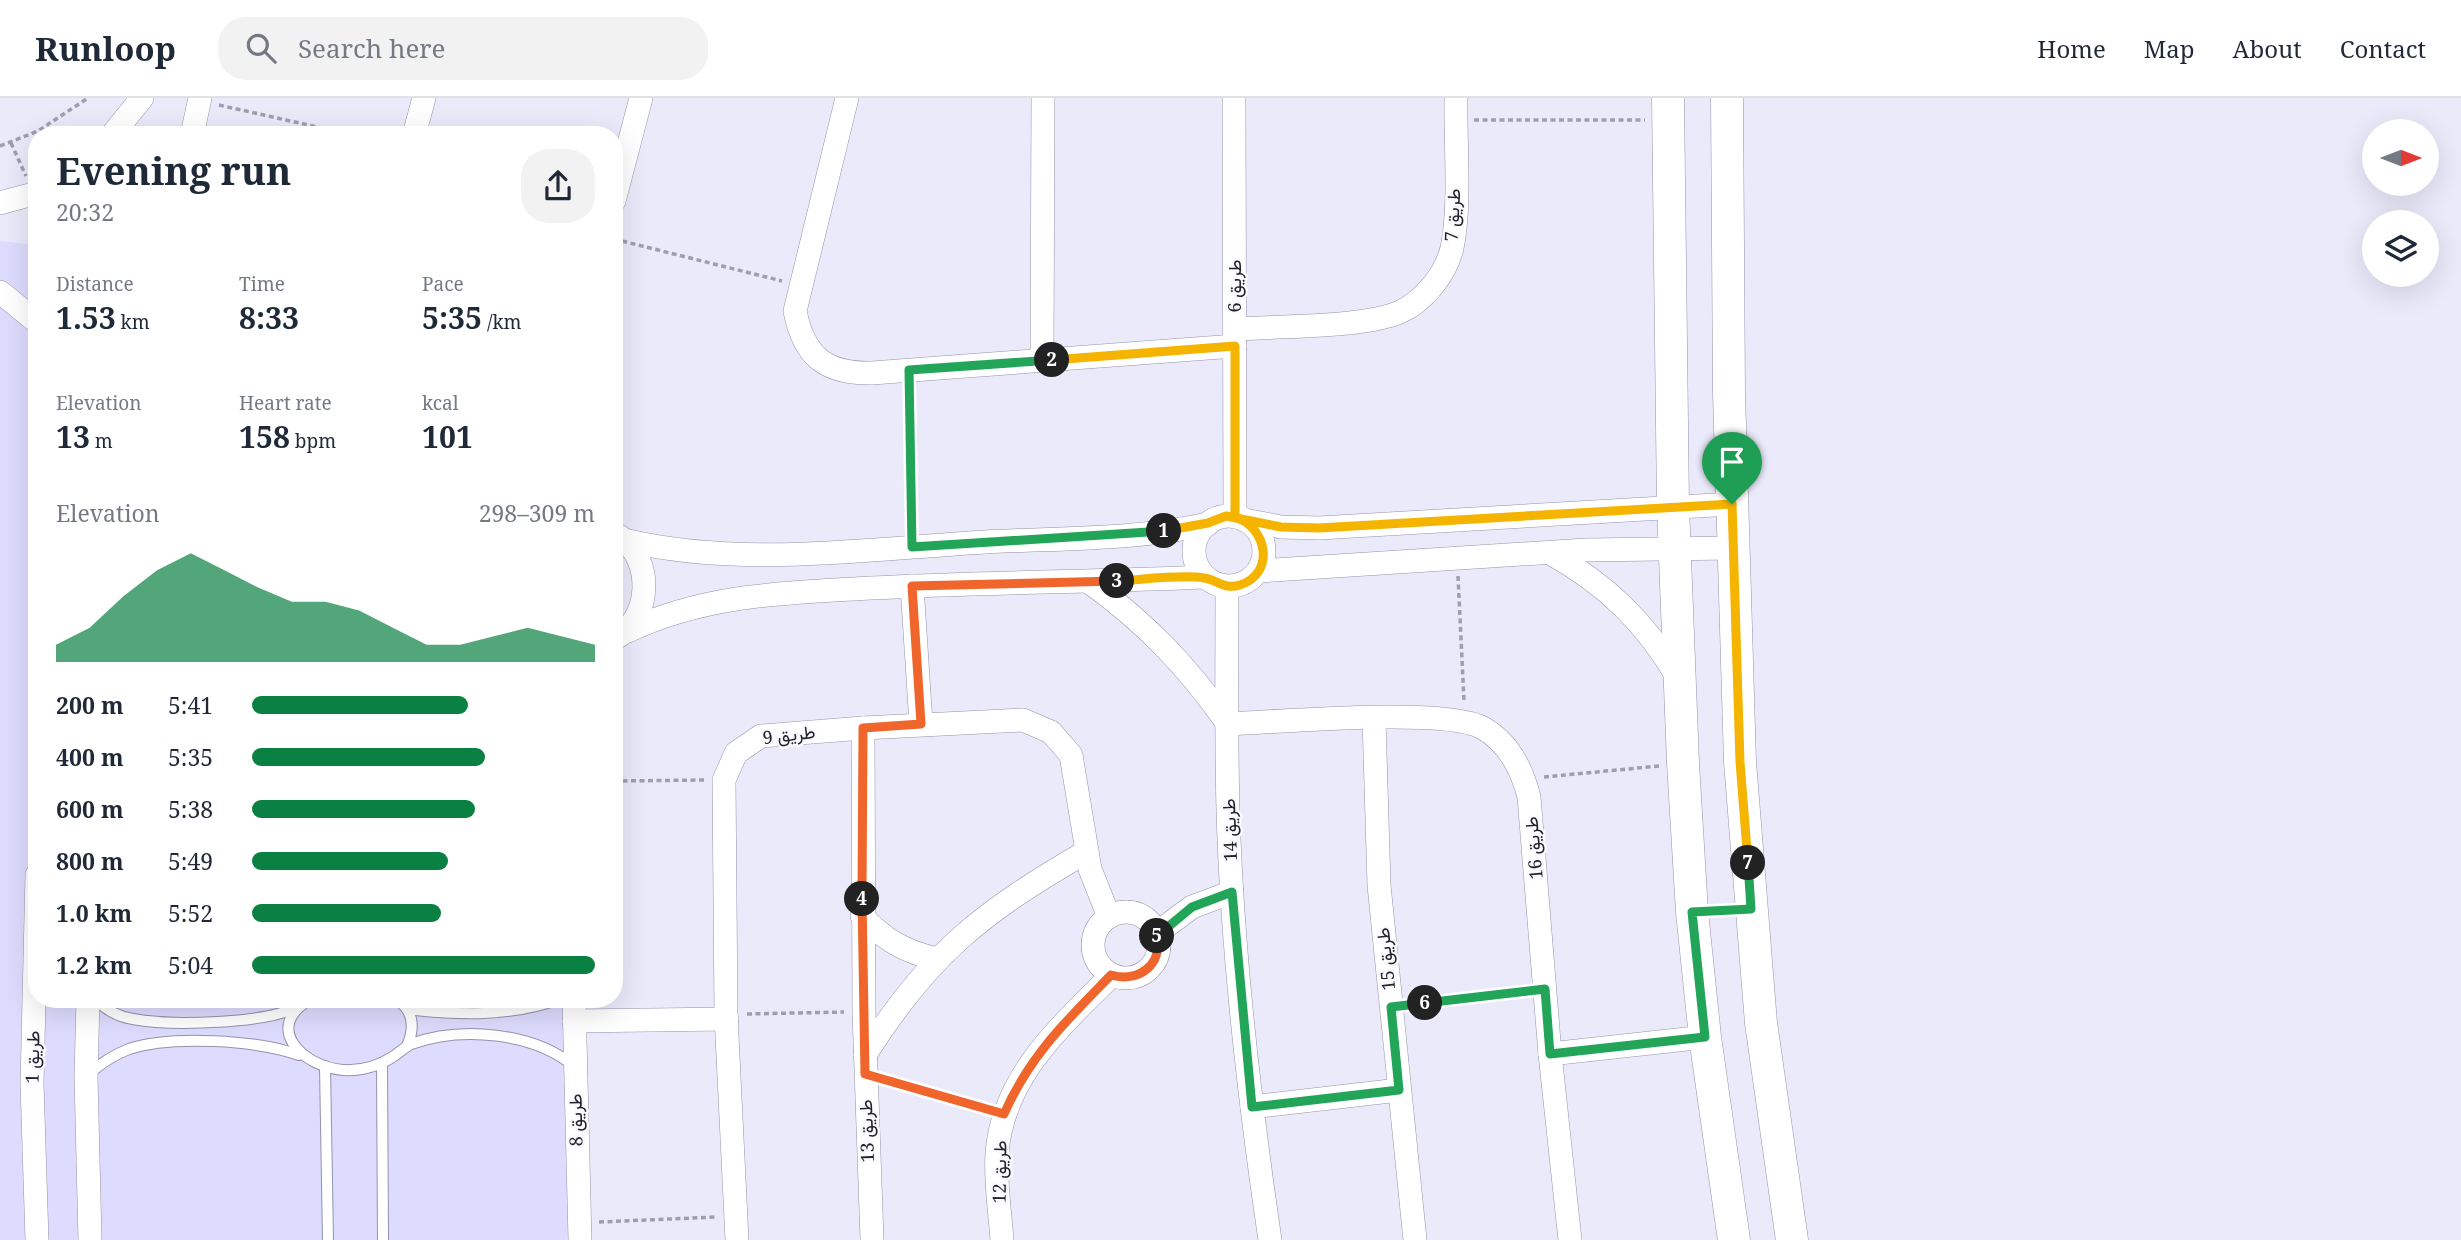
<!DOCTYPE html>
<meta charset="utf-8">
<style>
body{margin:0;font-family:"Noto Serif",Vazirmatn,serif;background:#f2f2f3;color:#1f2937;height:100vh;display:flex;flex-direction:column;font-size:26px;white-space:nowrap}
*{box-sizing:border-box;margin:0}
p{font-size:23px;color:#747a83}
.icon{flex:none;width:38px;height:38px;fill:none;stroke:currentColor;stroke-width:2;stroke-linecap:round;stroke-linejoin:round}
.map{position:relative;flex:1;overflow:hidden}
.details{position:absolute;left:28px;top:28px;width:595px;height:882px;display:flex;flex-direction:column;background:#fff;border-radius:28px;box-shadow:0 7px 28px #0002}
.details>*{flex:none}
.needle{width:46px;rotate:90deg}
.controls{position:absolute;left:2362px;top:21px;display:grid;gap:14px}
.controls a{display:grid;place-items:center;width:77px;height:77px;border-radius:50%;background:#fff;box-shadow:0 7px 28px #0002;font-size:35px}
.pin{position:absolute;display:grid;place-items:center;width:60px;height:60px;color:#fff;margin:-72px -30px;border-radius:50% 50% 50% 0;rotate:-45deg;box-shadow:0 0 7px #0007}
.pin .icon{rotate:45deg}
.km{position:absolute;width:35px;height:35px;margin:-18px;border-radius:50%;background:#222;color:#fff;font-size:19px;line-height:35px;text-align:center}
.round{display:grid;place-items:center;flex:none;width:74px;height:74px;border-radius:28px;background:#f2f2f3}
.head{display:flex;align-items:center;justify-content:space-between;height:119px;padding:0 28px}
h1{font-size:38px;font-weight:700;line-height:52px}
.metrics{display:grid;grid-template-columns:repeat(3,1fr);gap:10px;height:119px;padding:7px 28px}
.metrics div{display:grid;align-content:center}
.metrics b{font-size:30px;font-weight:700}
.metrics small{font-size:19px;font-weight:400}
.metrics p{font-size:19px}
.chart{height:196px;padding:14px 28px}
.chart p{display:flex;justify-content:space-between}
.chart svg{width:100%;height:126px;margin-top:7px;fill:#0b8043;opacity:.7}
ul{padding:0 28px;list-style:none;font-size:23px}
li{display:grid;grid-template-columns:112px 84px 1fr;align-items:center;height:52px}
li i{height:18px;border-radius:9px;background:#0b8043}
header{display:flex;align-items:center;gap:42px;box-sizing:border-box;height:98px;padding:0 35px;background:#fff;border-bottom:2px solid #e0e1e3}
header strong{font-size:33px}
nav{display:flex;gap:38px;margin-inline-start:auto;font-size:24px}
.search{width:490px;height:63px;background:#f2f2f3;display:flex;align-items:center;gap:18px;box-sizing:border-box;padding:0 24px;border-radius:28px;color:#747a83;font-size:26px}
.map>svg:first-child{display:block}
.built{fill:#dedcfe}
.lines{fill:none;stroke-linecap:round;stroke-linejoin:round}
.lane-casing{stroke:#9492ab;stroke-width:12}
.street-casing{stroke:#9492ab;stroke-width:24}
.secondary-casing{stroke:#9492ab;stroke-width:33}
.path{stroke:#9f9ead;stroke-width:3.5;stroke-dasharray:5 3.5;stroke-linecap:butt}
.lane{stroke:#fff;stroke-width:10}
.street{stroke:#fff;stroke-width:23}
.secondary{stroke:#fff;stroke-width:32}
.split-1-casing{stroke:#fff;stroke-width:14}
.split-2-casing{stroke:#fff;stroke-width:14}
.split-3-casing{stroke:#fff;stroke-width:14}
.split-4-casing{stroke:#fff;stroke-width:14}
.split-5-casing{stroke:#fff;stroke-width:14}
.split-6-casing{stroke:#fff;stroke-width:14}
.split-7-casing{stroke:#fff;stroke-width:14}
.split-8-casing{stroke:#fff;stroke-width:14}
.split-1{stroke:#f5b400;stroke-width:9}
.split-2{stroke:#22a559;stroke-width:9}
.split-3{stroke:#f5b400;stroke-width:9}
.split-4{stroke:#f0652b;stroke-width:9}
.split-5{stroke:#f0652b;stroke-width:9}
.split-6{stroke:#22a559;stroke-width:9}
.split-7{stroke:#22a559;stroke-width:9}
.split-8{stroke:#f5b400;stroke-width:9}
.labels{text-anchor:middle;stroke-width:5;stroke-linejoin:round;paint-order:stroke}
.street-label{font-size:18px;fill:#23222c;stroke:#f9f9fe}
</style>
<header>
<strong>Runloop</strong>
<div class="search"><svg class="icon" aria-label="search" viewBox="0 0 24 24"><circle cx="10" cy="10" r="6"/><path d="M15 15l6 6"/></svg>Search here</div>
<nav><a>Home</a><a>Map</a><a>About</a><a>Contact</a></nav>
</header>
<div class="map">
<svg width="2461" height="1142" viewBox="0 0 2461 1142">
<rect width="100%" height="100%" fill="#ebeafb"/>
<path class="built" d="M0,143l37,4v754h549l5,241h-591z"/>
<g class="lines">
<g class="lane-casing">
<g id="lane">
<path d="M95,901c10,10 24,18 38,20 37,7 134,5 166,-13"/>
<path d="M311,901c-49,27 -9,68 32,71 18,1 36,-4 51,-14 6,-4 11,-9 17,-12 50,-18 123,-12 164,23"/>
<path d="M395,901c19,10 20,29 12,47"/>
<path d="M407,911c50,6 103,8 152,-10"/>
<path d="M382,965l1,177"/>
<path d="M325,968l3,174"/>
<path d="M88,977c12,-11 25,-20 41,-26 42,-14 128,-9 170,6"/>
</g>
</g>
<g class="street-casing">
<g id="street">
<path d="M847,0l-52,213c9,46 31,63 77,62l363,-27"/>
<path d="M1234,0l1,419"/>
<path d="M112,37l30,-37"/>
<path d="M192,37l8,-37"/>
<path d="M414,37l10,-37"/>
<path d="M614,103l27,-103"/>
<path d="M0,105l37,-10"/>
<path d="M0,194l37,30"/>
<path d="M1235,231c43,-3 128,-1 165,-17 24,-11 46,-38 52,-64 9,-43 3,-105 4,-150"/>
<path d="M1042,262l1,-262"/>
<circle cx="1229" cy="453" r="35"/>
<path d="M1244,422l37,7 38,1 413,-24"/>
<path d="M624,442c117,28 242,9 361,2 74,-4 150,-2 223,-18"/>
<path d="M1550,455c56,31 96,70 128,125"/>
<path d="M1258,473l328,-21 147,-2"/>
<path d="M1089,484c56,40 99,85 139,142 50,-2 218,-17 255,4 26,15 39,41 46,69l21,257 20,186"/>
<path d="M912,488l9,138"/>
<path d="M1227,489c0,74 -1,149 1,223 4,144 21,288 42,430"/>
<path d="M628,533c78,-37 158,-38 243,-43 111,-6 223,-6 334,-11"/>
<path d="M614,541c37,-19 41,-79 5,-103"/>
<path d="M1374,621l5,166 36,355"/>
<path d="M863,630l1,284 8,228"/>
<circle cx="1126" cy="847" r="33"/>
<path d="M862,818c21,23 43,36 75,43"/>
<path d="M1157,835l35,-26 40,-15"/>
<path d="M88,901l-2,78 4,163"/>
<path d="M574,901l6,241"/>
<path d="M574,923l153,-2"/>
<path d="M1550,956l155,-17"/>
<path d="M865,957c64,-102 119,-144 221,-203"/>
<path d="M1252,1009l147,-17"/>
<path d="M37,1142l-5,-156 5,-209"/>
<path d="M737,1142l-11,-225 -2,-235 12,-27 25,-17 102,-8 160,-8 28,12 20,23 19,114 19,48"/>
<path d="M1002,1142c-2,-28 -7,-58 -5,-87 6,-77 64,-127 115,-178"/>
</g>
</g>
<g class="secondary-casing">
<g id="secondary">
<path d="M1668,0l5,408 10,257 9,149 13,125 29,203"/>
<path d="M1727,0l2,295 11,369 21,261 31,217"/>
</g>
</g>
<g class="path">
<path d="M219,7l134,30"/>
<path d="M1474,22h171"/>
<path d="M11,45l15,33"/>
<path d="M0,48l38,-15 50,-33"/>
<path d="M614,141l168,42"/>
<path d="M910,292l2,139"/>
<path d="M1458,478l6,125"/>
<path d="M1544,679l115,-11"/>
<path d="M614,683l91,-1"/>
<path d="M1411,906l114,-12"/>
<path d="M747,916l97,-2"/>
<path d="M887,982l101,29"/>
<path d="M599,1124l118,-5"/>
</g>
<use href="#lane" class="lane"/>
<use href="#street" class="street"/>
<use href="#secondary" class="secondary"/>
</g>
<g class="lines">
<g class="split-1-casing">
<path id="split-1" d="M1164,433l44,-8 18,-7 55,11 38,1 413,-24"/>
</g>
<g class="split-2-casing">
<path id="split-2" d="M1052,262l-143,10 3,177 252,-16"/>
</g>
<g class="split-3-casing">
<path id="split-3" d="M1052,262l183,-14v171c32,10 41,56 5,68 -16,5 -22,-5 -36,-7 -21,-4 -64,2 -87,3"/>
</g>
<g class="split-4-casing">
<path id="split-4" d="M862,801l1,-171 58,-4 -9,-138 205,-5"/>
</g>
<g class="split-5-casing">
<path id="split-5" d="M862,801l3,175 139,40c26,-59 63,-94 107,-139 27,8 52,-10 46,-39"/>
</g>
<g class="split-6-casing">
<path id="split-6" d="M1157,838l35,-29 40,-15 20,215 147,-17 -8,-83 34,-4"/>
</g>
<g class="split-7-casing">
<path id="split-7" d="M1425,905l120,-14 5,65 155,-17 -13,-125 59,-3 -3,-46"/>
</g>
<g class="split-8-casing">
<path id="split-8" d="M1732,406l8,258 8,101"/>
</g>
<use href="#split-1" class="split-1"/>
<use href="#split-2" class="split-2"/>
<use href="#split-3" class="split-3"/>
<use href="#split-4" class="split-4"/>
<use href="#split-5" class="split-5"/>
<use href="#split-6" class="split-6"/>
<use href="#split-7" class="split-7"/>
<use href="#split-8" class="split-8"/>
</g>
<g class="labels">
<g class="street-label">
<text transform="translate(1453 117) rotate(-87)" y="6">طريق 7</text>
<text transform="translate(1235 188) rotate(-90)" y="6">طريق 6</text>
<text transform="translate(789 637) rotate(-7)" y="6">طريق 9</text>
<text transform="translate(1230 732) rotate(-92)" y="6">طريق 14</text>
<text transform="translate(1534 750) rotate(-95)" y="6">طريق 16</text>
<text transform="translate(1386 861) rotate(-96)" y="6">طريق 15</text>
<text transform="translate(33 959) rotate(-89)" y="6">طريق 1</text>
<text transform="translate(576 1022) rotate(-91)" y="6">طريق 8</text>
<text transform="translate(867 1033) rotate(-92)" y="6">طريق 13</text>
<text transform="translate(1000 1074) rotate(-89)" y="6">طريق 12</text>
</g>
</g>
</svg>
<div class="controls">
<a><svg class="needle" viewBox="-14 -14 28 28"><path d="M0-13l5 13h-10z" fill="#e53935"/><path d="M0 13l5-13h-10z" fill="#747a83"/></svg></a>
<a><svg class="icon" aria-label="layers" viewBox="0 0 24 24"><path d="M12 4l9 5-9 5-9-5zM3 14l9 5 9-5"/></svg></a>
</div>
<div class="pin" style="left:1732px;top:406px;background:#1e9e55"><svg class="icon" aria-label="arrive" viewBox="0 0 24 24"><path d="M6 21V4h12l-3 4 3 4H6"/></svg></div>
<b class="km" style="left:1164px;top:433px">1</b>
<b class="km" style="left:1052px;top:262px">2</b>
<b class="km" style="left:1117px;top:483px">3</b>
<b class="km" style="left:862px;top:801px">4</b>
<b class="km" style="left:1157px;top:838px">5</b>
<b class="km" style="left:1425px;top:905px">6</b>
<b class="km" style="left:1748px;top:765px">7</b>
<section class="details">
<div class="head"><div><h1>Evening run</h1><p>20:32</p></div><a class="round"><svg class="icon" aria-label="share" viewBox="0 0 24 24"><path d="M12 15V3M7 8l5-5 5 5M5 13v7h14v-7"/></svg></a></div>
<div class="metrics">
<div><p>Distance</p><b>1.53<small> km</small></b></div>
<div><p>Time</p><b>8:33</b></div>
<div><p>Pace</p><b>5:35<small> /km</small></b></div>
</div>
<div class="metrics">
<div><p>Elevation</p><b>13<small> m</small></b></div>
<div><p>Heart rate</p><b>158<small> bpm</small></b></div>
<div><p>kcal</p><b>101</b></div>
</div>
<div class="chart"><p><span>Elevation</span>298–309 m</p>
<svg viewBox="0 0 160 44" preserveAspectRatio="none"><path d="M0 44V38L10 32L20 21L30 12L40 6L50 12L60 18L70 23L80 23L90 26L100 32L110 38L120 38L130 35L140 32L150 35L160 38V44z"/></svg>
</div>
<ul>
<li><b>200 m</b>5:41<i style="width:63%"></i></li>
<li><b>400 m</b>5:35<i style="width:68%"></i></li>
<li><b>600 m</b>5:38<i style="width:65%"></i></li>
<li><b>800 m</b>5:49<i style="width:57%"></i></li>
<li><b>1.0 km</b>5:52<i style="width:55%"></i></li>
<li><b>1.2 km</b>5:04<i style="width:100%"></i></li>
</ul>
</section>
</div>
